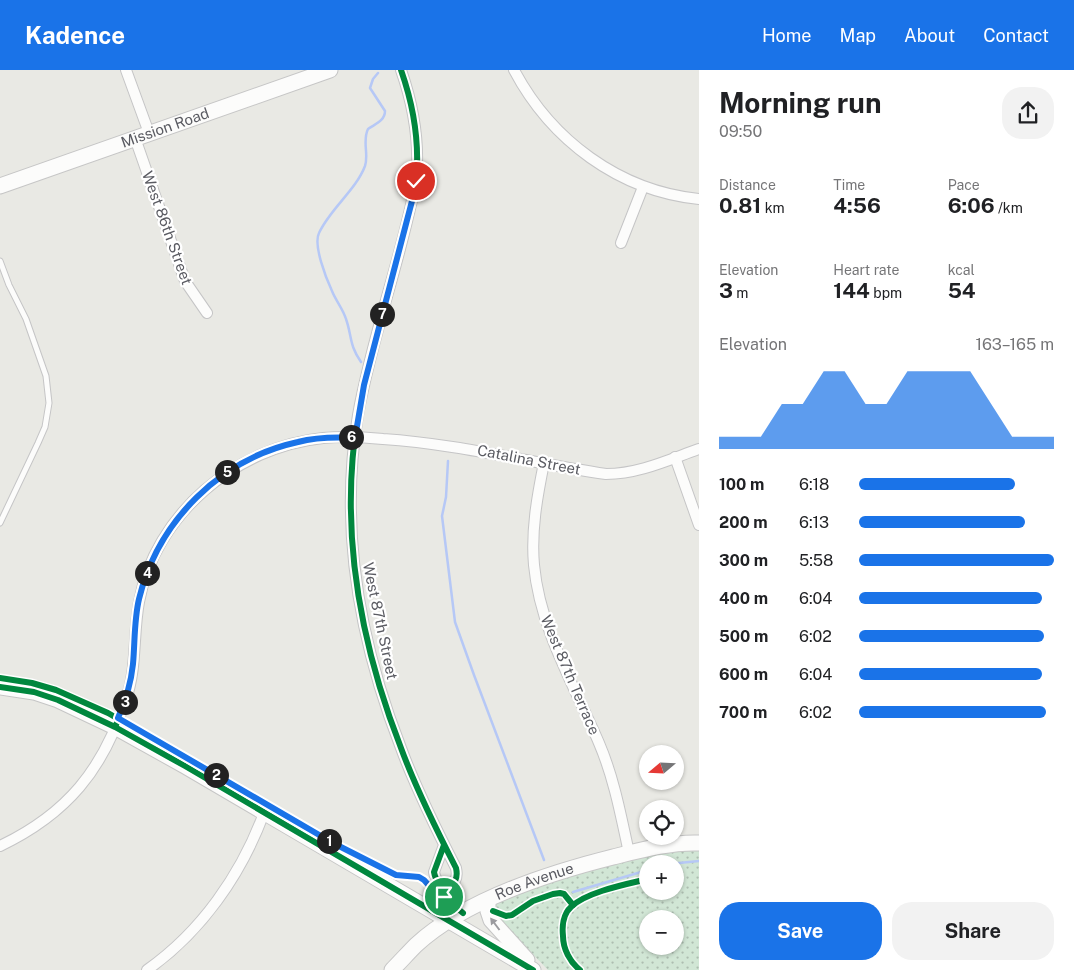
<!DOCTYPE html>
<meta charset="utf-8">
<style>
body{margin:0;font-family:"Public Sans",sans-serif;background:#f2f2f2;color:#202124;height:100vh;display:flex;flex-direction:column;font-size:19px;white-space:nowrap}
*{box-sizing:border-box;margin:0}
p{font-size:16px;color:#757577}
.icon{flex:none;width:28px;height:28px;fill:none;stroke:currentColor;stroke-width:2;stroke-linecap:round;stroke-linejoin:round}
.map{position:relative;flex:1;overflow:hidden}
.drawer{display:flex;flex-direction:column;background:#fff;width:375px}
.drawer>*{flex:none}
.needle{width:32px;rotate:251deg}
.tools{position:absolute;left:639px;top:675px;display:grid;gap:10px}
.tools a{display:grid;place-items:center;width:45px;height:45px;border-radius:50%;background:#fff;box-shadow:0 1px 4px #0004;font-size:25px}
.pin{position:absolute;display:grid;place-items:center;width:42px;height:42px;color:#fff;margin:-21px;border:2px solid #fff;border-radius:50%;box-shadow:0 1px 5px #0007}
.km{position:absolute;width:25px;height:25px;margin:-12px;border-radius:50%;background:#222;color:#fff;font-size:14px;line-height:25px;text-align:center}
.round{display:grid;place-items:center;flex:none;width:52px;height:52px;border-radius:20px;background:#f2f2f2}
.summary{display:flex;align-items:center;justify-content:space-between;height:85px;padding:0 20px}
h1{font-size:28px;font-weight:700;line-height:38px}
.figures{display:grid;grid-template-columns:repeat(3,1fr);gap:8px;height:85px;padding:5px 20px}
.figures div{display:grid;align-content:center}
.figures b{font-size:21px;font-weight:700}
.figures small{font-size:14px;font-weight:400}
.figures p{font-size:14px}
.chart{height:140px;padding:10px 20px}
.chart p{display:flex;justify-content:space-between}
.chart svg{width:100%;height:90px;margin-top:5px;fill:#1a73e8;opacity:.7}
.primary-button{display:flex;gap:10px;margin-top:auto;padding:10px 20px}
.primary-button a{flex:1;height:58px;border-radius:20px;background:#1a73e8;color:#fff;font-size:20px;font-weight:700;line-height:58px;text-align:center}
.primary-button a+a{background:#f2f2f2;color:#202124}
ul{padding:0 20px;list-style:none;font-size:16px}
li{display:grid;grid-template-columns:80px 60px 1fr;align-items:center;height:38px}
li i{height:12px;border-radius:6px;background:#1a73e8}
header{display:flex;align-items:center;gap:30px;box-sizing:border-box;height:70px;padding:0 25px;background:#1a73e8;color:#fff}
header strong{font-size:24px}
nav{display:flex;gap:28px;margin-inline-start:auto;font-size:18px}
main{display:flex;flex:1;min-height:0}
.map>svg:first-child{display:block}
.park{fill:url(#park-dots);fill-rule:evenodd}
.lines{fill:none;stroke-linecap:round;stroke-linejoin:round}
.stream{stroke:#b6c8f6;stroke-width:2.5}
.lane-casing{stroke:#c5c5c6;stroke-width:7}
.street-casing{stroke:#c5c5c6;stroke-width:12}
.secondary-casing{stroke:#c6c6c6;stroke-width:17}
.lane{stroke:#fcfcfb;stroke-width:5}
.street{stroke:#fcfcfb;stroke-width:10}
.secondary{stroke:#fcfcfb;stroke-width:15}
.cycleway-casing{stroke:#fff;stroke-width:9}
.cycleway{stroke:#00873e;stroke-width:6}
.oneway{fill:#9b9b9f}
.route-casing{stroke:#fff;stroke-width:10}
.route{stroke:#1a73e8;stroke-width:6}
.labels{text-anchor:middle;stroke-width:4.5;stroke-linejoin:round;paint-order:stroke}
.street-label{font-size:15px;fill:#5a5b62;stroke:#fff}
</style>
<header>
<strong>Kadence</strong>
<nav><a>Home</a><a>Map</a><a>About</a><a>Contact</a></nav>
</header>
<main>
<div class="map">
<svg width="699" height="900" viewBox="0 0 699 900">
<defs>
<pattern id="park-dots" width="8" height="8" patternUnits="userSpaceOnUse" patternTransform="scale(1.25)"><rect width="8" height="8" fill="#d1e6d5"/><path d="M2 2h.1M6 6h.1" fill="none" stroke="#adbdb0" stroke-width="1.8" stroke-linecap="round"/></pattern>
</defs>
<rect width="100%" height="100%" fill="#e9e9e4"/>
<path class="park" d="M699,773v127h-151l-50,-52 -4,-11 2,-3 34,-22zM648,794h27v27h-27zM648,849h27v27h-27z"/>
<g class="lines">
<g class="stream">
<path d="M361,292c-12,-17 -9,-26 -15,-43 -3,-10 -10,-18 -14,-28 -6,-13 -19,-46 -13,-58 11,-24 37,-43 46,-67 4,-12 -3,-25 3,-37 7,-5 17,-8 17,-18l-15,-23 3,-9 5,-6"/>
<path d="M448,391l-2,36 -4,19 13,106 19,53 70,185"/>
<path d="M669,794l30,-3"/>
<path d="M573,822l75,-22"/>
</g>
<g class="lane-casing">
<path id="lane" d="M0,191l9,24 17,34 20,57 3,27 -4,24 -7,16 -38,80"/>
</g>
<g class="street-casing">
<g id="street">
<path d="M126,0l23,63"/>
<path d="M401,0c13,37 19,72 15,111 -15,79 -44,155 -58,234 -19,113 2,228 43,333 15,41 35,81 55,120 5,22 -19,24 -22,4l10,-27"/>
<path d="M514,0c37,70 105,121 185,129"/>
<path d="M135,68l50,143 22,32"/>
<path d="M621,173l22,-56"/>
<path d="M675,387l24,68"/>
<path d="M544,393c-7,34 -13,68 -10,102 6,64 40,120 65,178 15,35 22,73 30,110"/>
<path d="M0,776c67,-32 103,-76 126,-147 11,-31 7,-65 13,-97 16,-88 97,-155 184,-164 20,-2 41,-1 60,1 76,5 148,24 223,35 33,0 62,-14 93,-25"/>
<path d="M147,900c54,-38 94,-95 117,-157"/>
</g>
</g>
<g class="secondary-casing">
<g id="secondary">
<path id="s1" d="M0,116l330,-116"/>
<path d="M0,617l34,5 24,8 57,27 70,39 348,204"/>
<path d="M488,830v11l3,9 36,40"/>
<path id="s2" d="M392,900c8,-8 16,-17 24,-25 49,-45 133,-72 197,-88 28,-7 57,-15 86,-14"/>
</g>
</g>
<use href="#lane" class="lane"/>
<use href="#street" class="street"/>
<use href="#secondary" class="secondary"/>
<g class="cycleway-casing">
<g id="cycleway">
<path d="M401,0c13,37 19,72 15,111 -15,79 -44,155 -58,234 -19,113 2,228 43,333 15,41 35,81 55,120 5,22 -19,24 -22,4l10,-27"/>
<path d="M0,608l32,5 24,7 52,23 225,130 63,32 23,2 6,3 8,10 11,7 19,16"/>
<path d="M0,617l34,5 24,8 57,27 70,39 348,204"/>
<path d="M116,655c7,-18 14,-35 16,-54 3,-24 2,-49 7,-72 19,-78 81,-140 160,-157 18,-5 37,-5 56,-4"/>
<path d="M493,841l13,5 6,-1 21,-14 20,-7 7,-1 4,1 9,11"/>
<path d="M580,900c-10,-8 -17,-21 -17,-34 -1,-9 0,-22 8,-29 15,-15 56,-23 77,-28"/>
</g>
</g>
<use href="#cycleway" class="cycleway"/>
</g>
<defs><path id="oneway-solid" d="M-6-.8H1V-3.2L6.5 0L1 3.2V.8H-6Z" transform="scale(1.25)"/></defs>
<use class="oneway" href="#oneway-solid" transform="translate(495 854) rotate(-127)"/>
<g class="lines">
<g class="route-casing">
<path id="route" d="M416,111l-4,20 -48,184 -9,53c-19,-1 -38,-1 -57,4 -78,17 -140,79 -159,157 -5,21 -4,43 -6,65 -2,19 -7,36 -15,54l215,125 63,32 23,2 5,3 9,10 11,7"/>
</g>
<use href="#route" class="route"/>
</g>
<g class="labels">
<g class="street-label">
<text dy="5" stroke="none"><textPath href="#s1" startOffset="175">Mission Road</textPath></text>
<text transform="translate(167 158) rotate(70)" y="5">West 86th Street</text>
<text transform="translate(529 390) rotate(11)" y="5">Catalina Street</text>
<text transform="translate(380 551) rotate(78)" y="5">West 87th Street</text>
<text transform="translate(570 605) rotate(67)" y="5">West 87th Terrace</text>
<text dy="5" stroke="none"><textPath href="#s2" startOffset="170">Roe Avenue</textPath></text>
</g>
</g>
</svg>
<div class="tools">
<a><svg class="needle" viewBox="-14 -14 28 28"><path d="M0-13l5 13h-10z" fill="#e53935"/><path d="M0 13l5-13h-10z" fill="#757577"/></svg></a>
<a><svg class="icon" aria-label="locate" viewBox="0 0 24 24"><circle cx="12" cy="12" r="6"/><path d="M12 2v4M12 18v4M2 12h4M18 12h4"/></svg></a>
<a>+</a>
<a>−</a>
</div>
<div class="pin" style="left:444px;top:827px;background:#1e9e55"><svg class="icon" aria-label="arrive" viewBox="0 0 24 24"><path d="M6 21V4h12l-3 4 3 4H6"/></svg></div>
<div class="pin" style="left:416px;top:111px;background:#d93025"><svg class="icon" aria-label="check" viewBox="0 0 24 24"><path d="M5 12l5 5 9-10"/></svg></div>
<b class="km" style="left:329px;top:771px">1</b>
<b class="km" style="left:216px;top:705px">2</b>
<b class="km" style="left:125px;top:632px">3</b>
<b class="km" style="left:147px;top:503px">4</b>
<b class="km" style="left:227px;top:402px">5</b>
<b class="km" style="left:351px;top:367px">6</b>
<b class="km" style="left:382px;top:244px">7</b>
</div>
<section class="drawer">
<div class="summary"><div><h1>Morning run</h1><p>09:50</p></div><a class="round"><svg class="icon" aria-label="share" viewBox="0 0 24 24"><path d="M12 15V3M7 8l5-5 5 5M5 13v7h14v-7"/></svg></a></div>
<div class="figures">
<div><p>Distance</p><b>0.81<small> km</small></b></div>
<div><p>Time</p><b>4:56</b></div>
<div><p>Pace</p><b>6:06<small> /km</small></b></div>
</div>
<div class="figures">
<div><p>Elevation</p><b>3<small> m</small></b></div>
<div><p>Heart rate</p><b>144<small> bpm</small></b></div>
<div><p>kcal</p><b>54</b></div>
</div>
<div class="chart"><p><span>Elevation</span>163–165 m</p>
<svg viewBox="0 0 160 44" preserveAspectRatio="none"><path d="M0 44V38L10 38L20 38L30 22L40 22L50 6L60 6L70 22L80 22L90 6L100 6L110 6L120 6L130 22L140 38L150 38L160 38V44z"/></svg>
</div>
<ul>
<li><b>100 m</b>6:18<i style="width:80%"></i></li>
<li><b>200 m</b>6:13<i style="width:85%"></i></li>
<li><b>300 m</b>5:58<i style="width:100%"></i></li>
<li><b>400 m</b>6:04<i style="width:94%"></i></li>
<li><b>500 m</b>6:02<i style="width:95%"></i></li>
<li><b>600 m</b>6:04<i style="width:94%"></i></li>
<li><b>700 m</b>6:02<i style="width:96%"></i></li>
</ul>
<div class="primary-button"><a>Save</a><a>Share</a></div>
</section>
</main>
